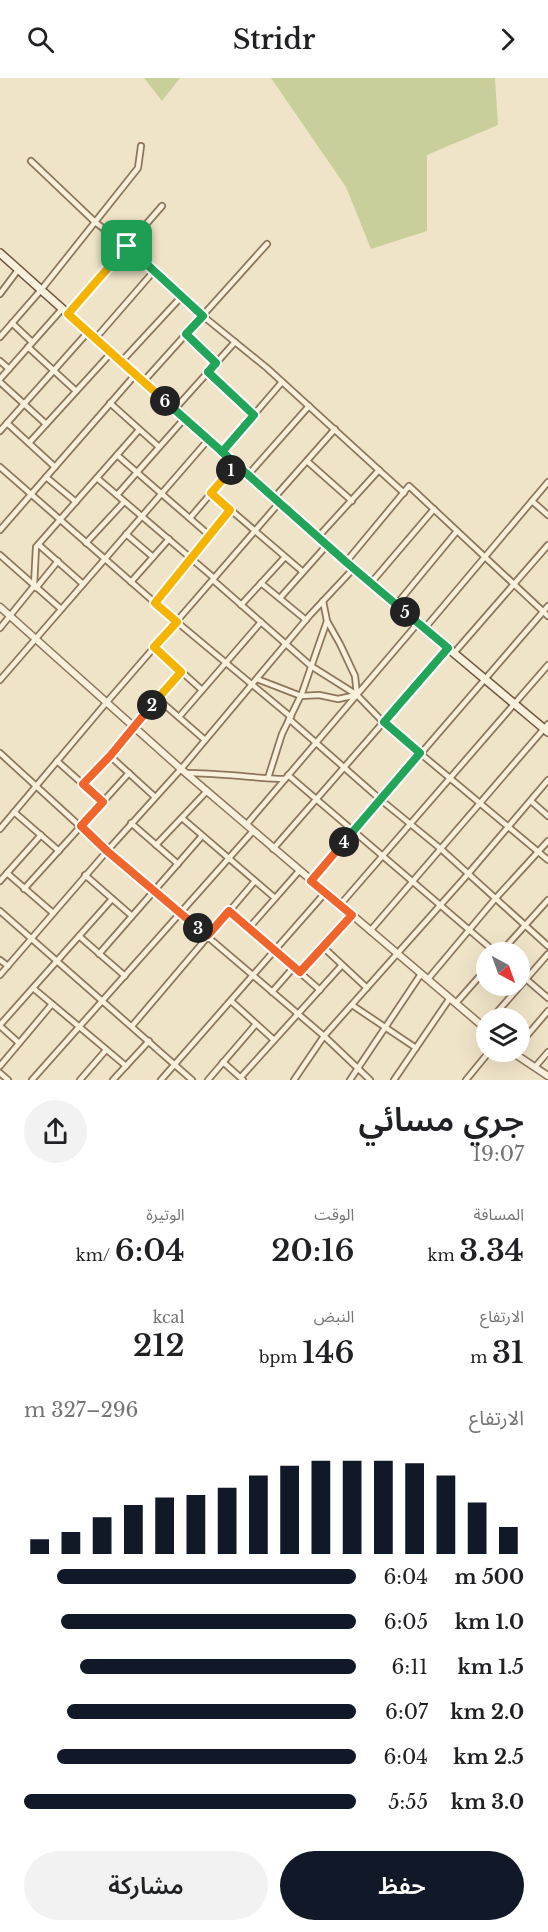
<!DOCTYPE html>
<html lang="ar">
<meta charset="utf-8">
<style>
body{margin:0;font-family:"Libre Baskerville","Noto Sans Arabic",serif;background:#f2f2f2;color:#202124;direction:rtl;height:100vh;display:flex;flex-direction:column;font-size:22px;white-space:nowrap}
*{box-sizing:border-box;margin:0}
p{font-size:20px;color:#757577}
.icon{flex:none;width:33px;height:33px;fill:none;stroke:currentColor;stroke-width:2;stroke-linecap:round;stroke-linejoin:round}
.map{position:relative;height:1002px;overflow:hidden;direction:ltr}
.details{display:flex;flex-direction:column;background:#fff;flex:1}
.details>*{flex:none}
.needle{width:39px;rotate:139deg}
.tools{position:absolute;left:476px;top:864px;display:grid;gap:12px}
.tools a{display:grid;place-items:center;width:54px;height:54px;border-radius:50%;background:#fff;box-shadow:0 6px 24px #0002;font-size:30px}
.pin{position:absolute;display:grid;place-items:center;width:51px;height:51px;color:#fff;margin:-26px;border-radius:12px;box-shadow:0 3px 9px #0006}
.km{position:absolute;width:30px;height:30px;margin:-15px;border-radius:50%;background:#222;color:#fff;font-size:16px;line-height:30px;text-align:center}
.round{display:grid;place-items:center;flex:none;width:63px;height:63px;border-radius:32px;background:#f2f2f2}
.summary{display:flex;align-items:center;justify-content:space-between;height:102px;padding:0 24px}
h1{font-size:33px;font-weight:600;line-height:45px}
.metrics{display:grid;grid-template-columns:repeat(3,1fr);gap:9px;height:102px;padding:6px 24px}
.metrics div{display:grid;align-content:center}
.metrics b{font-size:30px;font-weight:600}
.metrics small{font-size:16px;font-weight:400}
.metrics p{font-size:16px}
.chart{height:168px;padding:12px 24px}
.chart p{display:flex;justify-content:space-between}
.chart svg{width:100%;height:108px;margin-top:6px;stroke:#111827;stroke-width:6}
.button{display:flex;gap:12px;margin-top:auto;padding:12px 24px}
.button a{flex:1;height:69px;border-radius:36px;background:#111827;color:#fff;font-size:24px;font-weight:600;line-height:69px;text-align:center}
.button a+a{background:#f2f2f2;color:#202124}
ul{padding:0 24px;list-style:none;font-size:20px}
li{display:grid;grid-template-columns:96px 72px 1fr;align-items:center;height:45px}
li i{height:15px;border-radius:8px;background:#111827}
header{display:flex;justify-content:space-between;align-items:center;height:78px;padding:0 24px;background:#fff;font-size:27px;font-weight:600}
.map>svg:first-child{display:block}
.green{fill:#c9cf9b}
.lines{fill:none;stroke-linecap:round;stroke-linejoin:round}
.minor-casing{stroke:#8d765c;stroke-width:8}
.tertiary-casing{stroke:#8d765c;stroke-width:9}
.secondary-casing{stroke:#6f573f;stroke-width:10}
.minor{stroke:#faf1dc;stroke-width:4.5}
.tertiary{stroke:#faf1dc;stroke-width:6}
.secondary{stroke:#faf1dc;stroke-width:7}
.split-1-casing{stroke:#fff;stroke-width:12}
.split-2-casing{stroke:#fff;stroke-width:12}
.split-3-casing{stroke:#fff;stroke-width:12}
.split-4-casing{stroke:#fff;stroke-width:12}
.split-5-casing{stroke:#fff;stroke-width:12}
.split-6-casing{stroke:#fff;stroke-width:12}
.split-7-casing{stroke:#fff;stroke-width:12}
.split-1{stroke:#22a559;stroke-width:8}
.split-2{stroke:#f5b400;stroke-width:8}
.split-3{stroke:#f0652b;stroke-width:8}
.split-4{stroke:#f0652b;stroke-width:8}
.split-5{stroke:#22a559;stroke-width:8}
.split-6{stroke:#22a559;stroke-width:8}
.split-7{stroke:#f5b400;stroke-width:8}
</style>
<header><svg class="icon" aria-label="forward" viewBox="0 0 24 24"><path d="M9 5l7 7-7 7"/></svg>Stridr<svg class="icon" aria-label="search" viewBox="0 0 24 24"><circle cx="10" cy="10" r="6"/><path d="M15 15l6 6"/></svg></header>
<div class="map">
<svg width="548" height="1002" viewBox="0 0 548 1002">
<rect width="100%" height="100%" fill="#f0e4c8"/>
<g class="green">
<path d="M144,0h36l-18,23z"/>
<path d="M271,0h224l3,47 -71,30v76l-56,18 -25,-62z"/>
</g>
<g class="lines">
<g class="minor-casing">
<g id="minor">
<path d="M31,83l64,61 39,30 69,64 64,52 137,125"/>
<path d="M0,216l18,-24"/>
<path d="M68,236l94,-108"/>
<path d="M12,245l20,19"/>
<path d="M187,256l29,29"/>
<path d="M0,259l41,-47 97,-122 3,-22"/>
<path d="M95,261l59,-68"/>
<path d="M28,269l48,44"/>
<path d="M0,283l9,8"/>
<path d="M121,284l61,-66"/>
<path d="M208,294l46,43"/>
<path d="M0,301l62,-70"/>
<path d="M0,304l46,42"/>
<path d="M143,304l124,-138"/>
<path d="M110,325l49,44"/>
<path d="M174,332l61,-68"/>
<path d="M7,345l48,44"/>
<path d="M0,353l88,-99"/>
<path d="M29,365l82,-90"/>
<path d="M222,374l60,-70"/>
<path d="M117,377l92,80"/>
<path d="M307,383l45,40"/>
<path d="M0,389l177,155 114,95"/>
<path d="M248,397l61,-69"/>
<path d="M46,399l30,25"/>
<path d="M97,400l117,100"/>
<path d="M211,415l92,79"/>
<path d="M117,417l67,-76"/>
<path d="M274,420l61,-69"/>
<path d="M532,423l16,14"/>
<path d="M190,440l46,-54"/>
<path d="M0,452l135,-155"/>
<path d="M126,456l27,23"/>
<path d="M318,459l61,-67"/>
<path d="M86,465l38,-41"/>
<path d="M39,467l44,39"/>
<path d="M0,477l61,54"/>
<path d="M346,484l63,-76 139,130"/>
<path d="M213,502l98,86 46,29 28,29 163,136"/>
<path d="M131,504l38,-43"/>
<path d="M261,505l45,37"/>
<path d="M371,505l63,-74"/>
<path d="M36,510l22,-27"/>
<path d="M280,520l47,-53"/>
<path d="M155,525l75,-93"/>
<path d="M241,527l44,-48"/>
<path d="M396,527l61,-74"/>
<path d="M0,550l34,-42 2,-39 103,-117"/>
<path d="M425,550l123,-146"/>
<path d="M154,569l48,43"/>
<path d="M454,575l94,-108"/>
<path d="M257,601l44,17 18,-1 19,4 19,-4 -2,-19 -15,-32 -13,-23"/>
<path d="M0,602l208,-240"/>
<path d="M158,621l47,41"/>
<path d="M179,639l82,-95"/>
<path d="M289,641l92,81 60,49 107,97"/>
<path d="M0,675l107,98 217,185 46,44"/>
<path d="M110,678l45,41"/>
<path d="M57,683l46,41"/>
<path d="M186,695c33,0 66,5 99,6"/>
<path d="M288,697l207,177"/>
<path d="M268,700l14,-44 20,-41 25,-72 -4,-20"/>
<path d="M83,707l98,-113"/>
<path d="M531,723l17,15"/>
<path d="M14,734l45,39"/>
<path d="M182,740l93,80"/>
<path d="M131,745l47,41"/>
<path d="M246,747l172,-202"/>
<path d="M0,751l106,-126 173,-200"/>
<path d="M156,767l51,-54"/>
<path d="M273,771l175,-201"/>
<path d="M7,795l46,40"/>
<path d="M85,797l47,41"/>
<path d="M0,803l41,-46"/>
<path d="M311,803l237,-275"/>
<path d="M24,811l105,-116"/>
<path d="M340,827l208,-240"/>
<path d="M0,833l192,169"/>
<path d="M229,833l91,79"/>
<path d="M249,850l50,-57"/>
<path d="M370,853l178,-207"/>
<path d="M79,858l46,40"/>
<path d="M323,869l44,41"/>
<path d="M501,874l47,-52"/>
<path d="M99,876l103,-118"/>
<path d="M0,882l8,6"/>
<path d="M300,895l52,-58"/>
<path d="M519,895l29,25"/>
<path d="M0,897l107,-124 74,-82 129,-154 44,-47"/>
<path d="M428,901l67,-80 53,-58"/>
<path d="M33,910l93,78"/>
<path d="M272,914l22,-25"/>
<path d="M231,923l43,39"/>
<path d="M456,925l30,-34"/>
<path d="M352,927l64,43"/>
<path d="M492,940l56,-64"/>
<path d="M0,947l112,-126"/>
<path d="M0,948l19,17"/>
<path d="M132,948l123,-145"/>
<path d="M519,967l29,-34"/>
<path d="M223,984l20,18"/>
<path d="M0,988l52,-62"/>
<path d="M535,989l13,-15"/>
<path d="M0,995l8,7"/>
<path d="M241,999l101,-112"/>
<path d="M32,1002l221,-249"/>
<path d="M80,1002l26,-30"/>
<path d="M113,1002l36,-39"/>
<path d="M161,1002l164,-187"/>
<path d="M208,1002l48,-56"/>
<path d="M294,1002l30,-44 144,-162 80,-94"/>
<path d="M350,1002l71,-106"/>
<path d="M394,1002l56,-82"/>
<path d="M466,1002l23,-28"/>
</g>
</g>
<g class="tertiary-casing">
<g id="tertiary">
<path d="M0,529l181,162 305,260"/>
<path d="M512,974l36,24"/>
</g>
</g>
<g class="secondary-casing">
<path id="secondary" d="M0,175l350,313 198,166"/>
</g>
<use href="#minor" class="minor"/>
<use href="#tertiary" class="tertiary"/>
<use href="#secondary" class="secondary"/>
</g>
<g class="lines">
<g class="split-1-casing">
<path id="split-1" d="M127,168l76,70 -17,18 30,29 -8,9 46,43 -32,37 14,12 -5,6"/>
</g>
<g class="split-2-casing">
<path id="split-2" d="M152,627l29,-33 -27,-25 23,-25 -22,-19 75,-93 -19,-17 20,-23"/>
</g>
<g class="split-3-casing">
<path id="split-3" d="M152,627l-42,51 -27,28 20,18 -22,24 26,25 91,77"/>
</g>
<g class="split-4-casing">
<path id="split-4" d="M198,850l10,7 21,-24 71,61 52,-57 -41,-34 33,-39"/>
</g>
<g class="split-5-casing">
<path id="split-5" d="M344,764l76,-89 -36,-31 64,-74 -43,-36"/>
</g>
<g class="split-6-casing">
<path id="split-6" d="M165,323l181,161 59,50"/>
</g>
<g class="split-7-casing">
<path id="split-7" d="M127,168l-59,68 97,87"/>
</g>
<use href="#split-1" class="split-1"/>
<use href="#split-2" class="split-2"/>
<use href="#split-3" class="split-3"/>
<use href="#split-4" class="split-4"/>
<use href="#split-5" class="split-5"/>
<use href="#split-6" class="split-6"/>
<use href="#split-7" class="split-7"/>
</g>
</svg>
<div class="tools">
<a><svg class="needle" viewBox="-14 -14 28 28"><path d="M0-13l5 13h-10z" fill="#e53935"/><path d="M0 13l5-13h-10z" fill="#757577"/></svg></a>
<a><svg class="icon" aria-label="layers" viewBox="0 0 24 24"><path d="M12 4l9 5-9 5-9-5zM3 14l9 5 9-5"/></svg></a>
</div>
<div class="pin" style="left:127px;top:168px;background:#1e9e55"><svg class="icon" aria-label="arrive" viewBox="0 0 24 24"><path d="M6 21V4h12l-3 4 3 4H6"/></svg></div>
<b class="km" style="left:231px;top:392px">1</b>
<b class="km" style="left:152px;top:627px">2</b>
<b class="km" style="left:198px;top:850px">3</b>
<b class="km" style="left:344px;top:764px">4</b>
<b class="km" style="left:405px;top:534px">5</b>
<b class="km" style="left:165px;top:323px">6</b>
</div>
<section class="details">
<div class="summary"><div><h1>جري مسائي</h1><p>19:07</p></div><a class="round"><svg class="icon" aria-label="share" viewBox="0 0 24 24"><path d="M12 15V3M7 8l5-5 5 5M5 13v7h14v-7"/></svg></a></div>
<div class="metrics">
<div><p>المسافة</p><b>3.34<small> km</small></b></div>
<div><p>الوقت</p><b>20:16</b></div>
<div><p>الوتيرة</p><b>6:04<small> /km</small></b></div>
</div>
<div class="metrics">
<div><p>الارتفاع</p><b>31<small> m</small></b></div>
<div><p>النبض</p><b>146<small> bpm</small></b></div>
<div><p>kcal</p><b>212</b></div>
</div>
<div class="chart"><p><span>الارتفاع</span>296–327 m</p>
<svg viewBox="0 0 160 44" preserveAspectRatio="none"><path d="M5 44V38M15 44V35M25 44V29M35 44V24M45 44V21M55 44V20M65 44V17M75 44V12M85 44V8M95 44V6M105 44V6M115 44V6M125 44V7M135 44V12M145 44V23M155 44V33"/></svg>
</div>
<ul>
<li><b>500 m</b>6:04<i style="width:90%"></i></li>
<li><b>1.0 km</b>6:05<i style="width:89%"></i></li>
<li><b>1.5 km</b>6:11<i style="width:83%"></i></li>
<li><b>2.0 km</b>6:07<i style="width:87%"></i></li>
<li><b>2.5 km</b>6:04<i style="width:90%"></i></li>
<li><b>3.0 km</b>5:55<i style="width:100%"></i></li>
</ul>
<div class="button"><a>حفظ</a><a>مشاركة</a></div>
</section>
